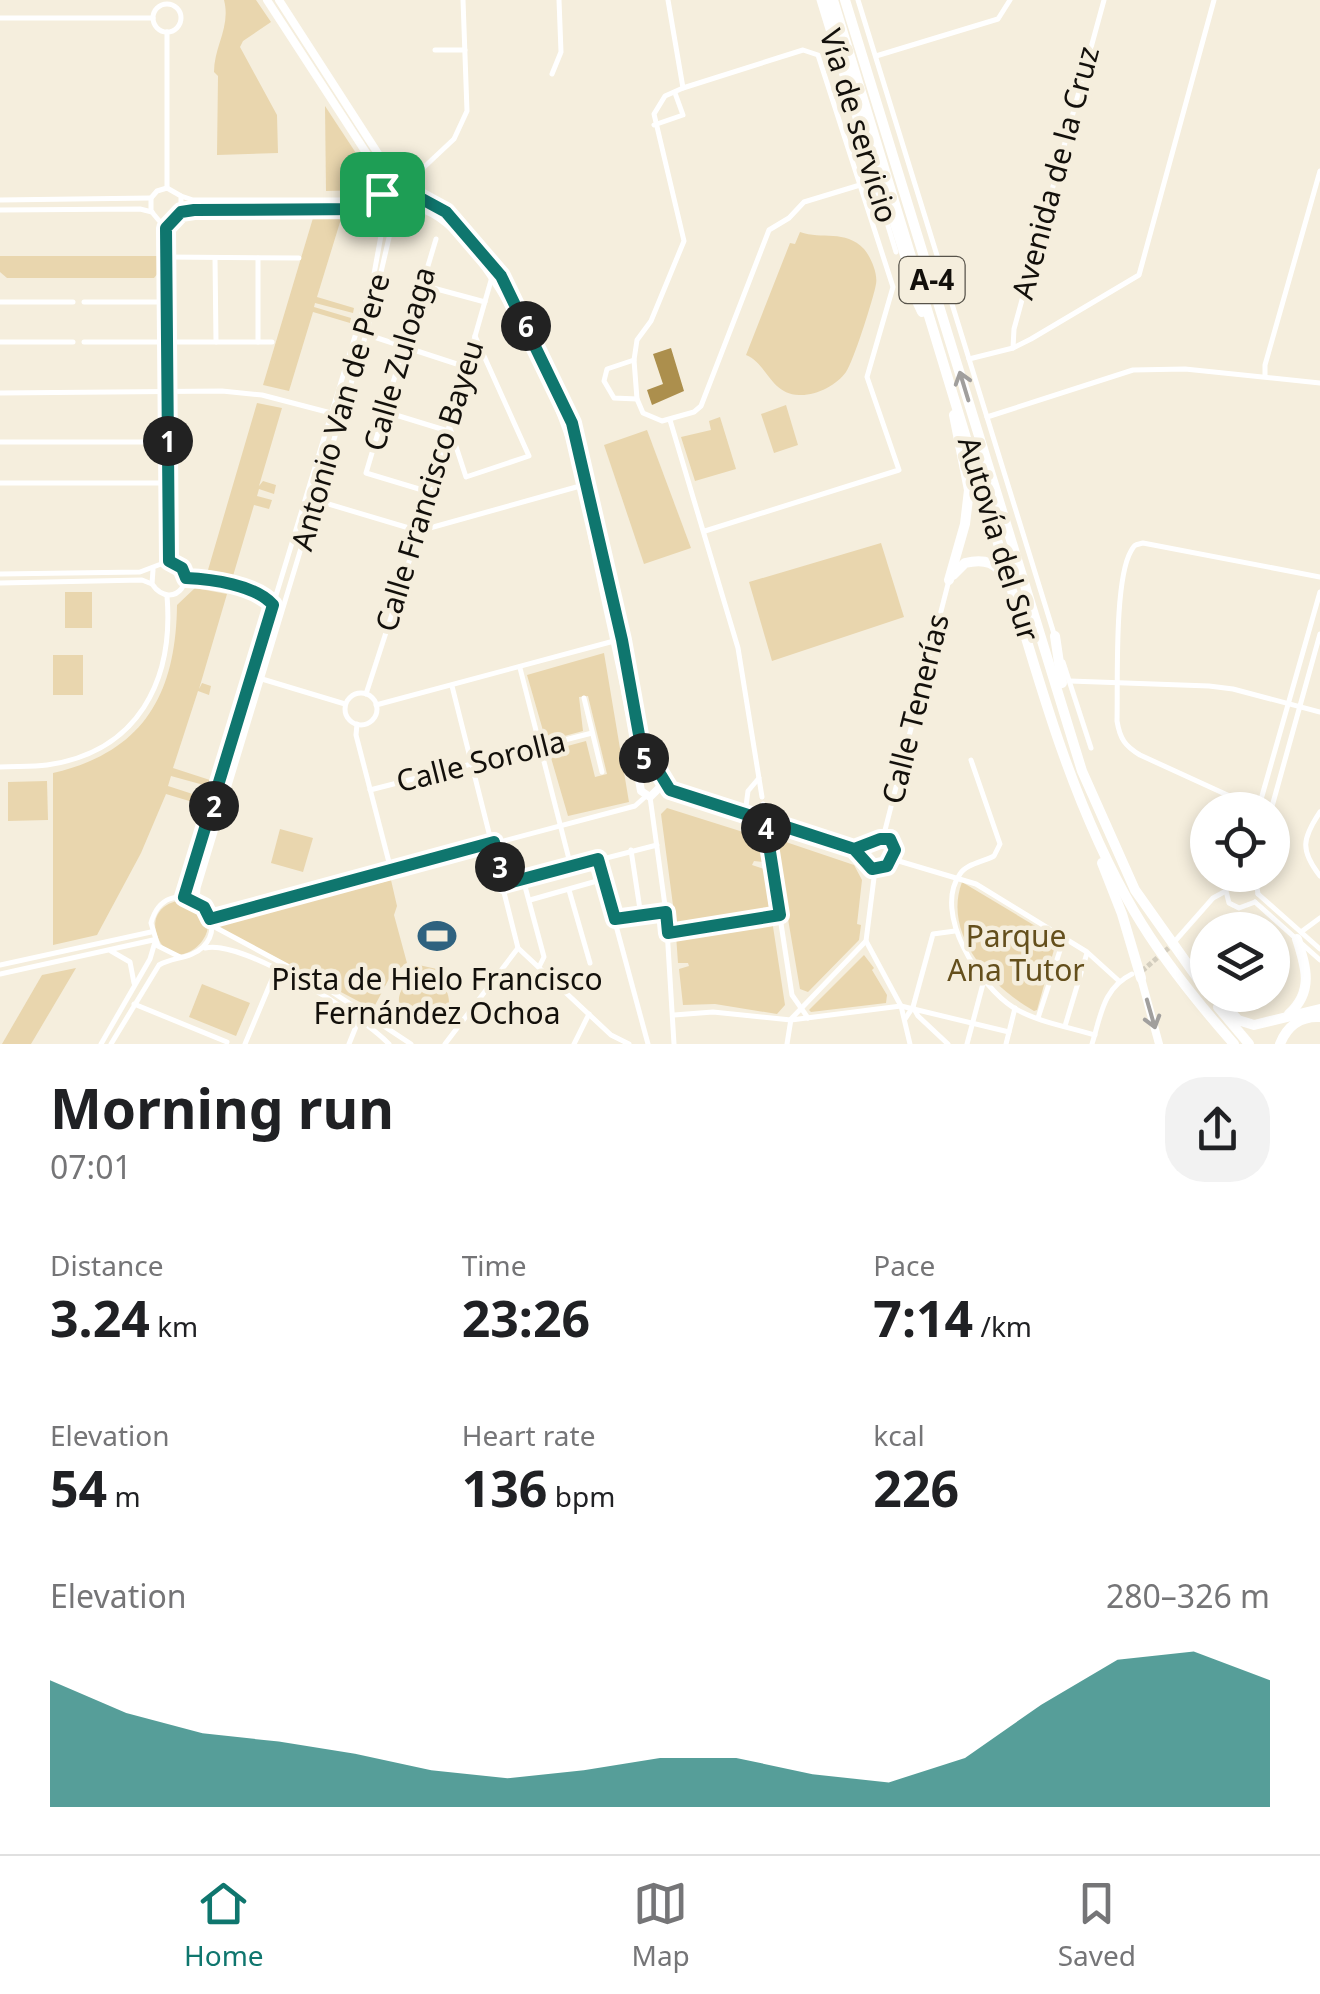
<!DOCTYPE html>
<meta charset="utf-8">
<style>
body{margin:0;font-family:"Noto Sans",sans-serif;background:#f2f2f2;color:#202124;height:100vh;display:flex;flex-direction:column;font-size:38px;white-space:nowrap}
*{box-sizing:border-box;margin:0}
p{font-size:32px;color:#757577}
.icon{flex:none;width:55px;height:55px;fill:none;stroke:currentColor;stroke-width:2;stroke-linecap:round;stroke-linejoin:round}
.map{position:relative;height:1044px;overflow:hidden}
.sheet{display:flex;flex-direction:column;background:#fff;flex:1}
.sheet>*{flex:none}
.buttons{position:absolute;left:1190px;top:792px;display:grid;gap:20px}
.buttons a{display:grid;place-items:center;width:100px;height:100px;border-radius:50%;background:#fff;box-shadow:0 5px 15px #0003;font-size:50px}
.pin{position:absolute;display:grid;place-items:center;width:85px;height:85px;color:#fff;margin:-42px;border-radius:20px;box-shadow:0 5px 15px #0006}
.km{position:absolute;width:50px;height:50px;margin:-25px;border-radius:50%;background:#222;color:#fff;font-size:28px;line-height:50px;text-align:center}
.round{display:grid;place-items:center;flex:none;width:105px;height:105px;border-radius:40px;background:#f2f2f2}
.summary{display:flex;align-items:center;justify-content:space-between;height:170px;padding:0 50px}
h1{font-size:55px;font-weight:700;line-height:75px}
.metrics{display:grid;grid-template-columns:repeat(3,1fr);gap:15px;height:170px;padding:10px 50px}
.metrics div{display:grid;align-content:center}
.metrics b{font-size:50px;font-weight:700}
.metrics small{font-size:28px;font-weight:400}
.metrics p{font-size:28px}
.chart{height:280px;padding:20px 50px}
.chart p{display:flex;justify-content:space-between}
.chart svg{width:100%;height:180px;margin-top:10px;fill:#0f766e;opacity:.7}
.tabs{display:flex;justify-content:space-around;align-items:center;height:140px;border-top:2px solid #e0e0e0;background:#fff;font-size:28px;color:#757577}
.tabs a{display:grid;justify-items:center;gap:5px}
.tabs .on{color:#0f766e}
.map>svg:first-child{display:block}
.green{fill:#e9d6ae}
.water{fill:#ac8f4d}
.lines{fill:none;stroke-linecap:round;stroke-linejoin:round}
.street-tunnel{stroke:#d3cdbe;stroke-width:5;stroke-dasharray:5 2.5;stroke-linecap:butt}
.street{stroke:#fff;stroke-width:5}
.secondary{stroke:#fff;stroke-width:8}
.highway{stroke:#fff;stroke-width:10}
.oneway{stroke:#a19f9d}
.route-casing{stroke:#fff;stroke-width:20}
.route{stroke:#0f766e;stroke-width:12}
.labels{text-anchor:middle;stroke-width:9;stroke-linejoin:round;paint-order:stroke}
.shield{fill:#f5eedd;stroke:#57534a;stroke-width:2.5}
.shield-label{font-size:28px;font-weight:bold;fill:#13100b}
.street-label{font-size:30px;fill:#13100b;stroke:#f5eedd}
.park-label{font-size:30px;fill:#644f1c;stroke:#f5eedd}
.poi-label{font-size:30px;fill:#13100b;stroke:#f5eedd}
</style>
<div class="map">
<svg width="1320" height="1044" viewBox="0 0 1320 1044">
<rect width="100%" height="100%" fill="#f5eedd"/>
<g class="green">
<path d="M224,0h32l15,22 -28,19 -3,6 37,68 1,38 -61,2 1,-79 -4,-4c0,-26 17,-45 10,-72z"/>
<path d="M325,106l48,73v5l-6,6 -41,1z"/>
<path d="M313,218l28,1 -24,78 37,11 -1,5 -38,-10 -1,4 37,11 -1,5 -37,-11 -24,79 -26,-6z"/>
<path d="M800,232c22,8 45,-3 64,17 7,8 14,25 12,35 -2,13 -23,79 -30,88 -9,13 -30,24 -47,23 -29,-1 -32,-32 -53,-40l44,-112 5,1z"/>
<path d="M0,256h158v17l-4,5h-147l-7,-6z"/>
<path d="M257,403l25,5 -23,78 4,-5 13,4 -2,9 -15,-5 -2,7 15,4 -3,9 -15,-4 -21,71 -25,-6z"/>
<path d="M786,405l12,40 -24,8 -13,-39z"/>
<path d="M720,417l16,52 -41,12 -14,-44 30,-7 -2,-9z"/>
<path d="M647,430l44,118 -47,16 -40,-119z"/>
<path d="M881,543l23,74 -132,44 -23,-79z"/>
<path d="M195,588l32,6 -28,95 3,-6 9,3 -2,9 -11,-4 -25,77 40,13 -2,6 -40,-11 -3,10 40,13 -2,7 -40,-12 -25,59 -44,82 -44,10v-172c91,-21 123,-79 124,-168z"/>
<rect x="65" y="592" width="27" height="36"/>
<path d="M604,653l25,149 -61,14 -19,-65 37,-10 9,36 12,-3 -19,-78 -9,1 4,34 -37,10 -19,-66z"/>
<rect x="53" y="655" width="30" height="40"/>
<path d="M47,781l1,39 -40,1v-39z"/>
<path d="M667,808l92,29 4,25 -9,-1 -2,4 12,4 6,45 -94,14 -15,-114z"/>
<path d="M280,829l33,9 -10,34 -32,-9z"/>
<path d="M777,839l77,26 8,15 -5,44 4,1 -2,15 -51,52 -8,-3 -25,-146z"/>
<path d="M391,880l6,26 -3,9 13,48 -16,12 -18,34 -157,-83 2,-8 72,-20 3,6z"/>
<path d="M962,882l95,57 -20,71 -3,1c-42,-24 -92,-76 -72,-129z"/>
<path d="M183,900c60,15 -4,86 -25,38 -9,-21 4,-36 25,-38z"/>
<path d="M772,920l13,85 -8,9 -62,-10 -32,1 -4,-36 10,-3 -1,-3h-10l-2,-28z"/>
<path d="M864,955l10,13 -2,2 15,25 -1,8 -75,9 -2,-2z"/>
<path d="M419,965l22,5 -3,9c13,13 15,28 3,42l-15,6 -15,-3c-14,-14 -17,-28 -3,-43l-5,-9z"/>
<path d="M76,968l-45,76h-29l40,-69z"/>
<path d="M202,984l48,19 -14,33 -47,-19z"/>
</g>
<path class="water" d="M671,348l13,43 -32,14 -5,-15 16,-6 -10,-30z"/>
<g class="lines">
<path class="street-tunnel" d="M1142,971l29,-25"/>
<g class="street">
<path d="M668,0l15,88 120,-38 15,5 75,232 -26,90 32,93 -194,61"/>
<path d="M819,0l77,252"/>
<path d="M858,0l197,637"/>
<circle cx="167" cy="18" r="14"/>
<path d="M0,18h153"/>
<path d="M435,50h30"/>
<path d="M876,56l122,-37 12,-19"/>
<path d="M552,74l9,-22 -2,-52"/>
<path d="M683,88l-18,8 -11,18 30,127 -33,80 -14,19 -3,20 3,39 6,14 19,8 32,-9 7,-6 68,-176 20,-12 15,-16 56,-17"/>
<path d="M654,125l29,-10 -8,-22"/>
<path d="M405,185l49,-46 13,-28 -4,-111"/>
<path d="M167,188v-156"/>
<path d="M411,193l35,19 55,64 70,147 50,217 21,114 5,8"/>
<path d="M181,196l12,4h171l18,-8"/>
<path d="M151,198v13l15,18 3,332"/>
<path d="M151,198l6,-7 10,-3 14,8v17l-15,16"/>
<path d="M0,200l151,-2"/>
<path d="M408,208c66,-1 144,179 162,236 11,39 18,79 26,119 14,68 31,134 41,203"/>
<path d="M0,210l140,-1 12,3"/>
<path d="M181,213l201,-7"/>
<path d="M166,257l133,1"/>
<path d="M215,258l1,84"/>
<path d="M422,285l63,17"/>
<path d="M0,302h73"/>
<path d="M84,302h82"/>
<path d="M365,334l101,33"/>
<path d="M0,342h73"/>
<path d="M84,342h188"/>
<path d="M258,342v-84"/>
<path d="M1013,348l1,-19 90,-329"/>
<path d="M969,359l44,-11 18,-9 108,-64 75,-275"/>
<path d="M634,360l-27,9 -3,12 10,17 23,1"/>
<path d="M1265,375v-10l55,-194"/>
<path d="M0,393l222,-2 40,4 69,18"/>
<path d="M386,412l62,19"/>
<path d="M987,417l146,-47 52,-1 135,14"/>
<path d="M670,420l68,228 24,149"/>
<path d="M450,428l16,49 63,-21 -54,-120"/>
<path d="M0,442h167"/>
<path d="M0,483h167"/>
<path d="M429,492l-63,-19 70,-234"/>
<path d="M315,500l104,31 161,-45"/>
<path d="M153,570l-1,14c21,30 52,-10 17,-23"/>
<path d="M0,574l140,-2 29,-11"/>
<path d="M185,578c29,1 65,21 90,17"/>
<path d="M0,583l142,-3 10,4"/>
<path d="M1063,662l28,86"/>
<path d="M520,668l51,199"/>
<path d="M262,679l83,25"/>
<path d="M1070,681l139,5 24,3 87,23"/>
<path d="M452,686l66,262 93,87 18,9"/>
<circle cx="361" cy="709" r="16"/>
<path d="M366,694l53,-163 73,-254"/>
<path d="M584,698l18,74"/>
<path d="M376,705l238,-64"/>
<path d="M357,724l-1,11 35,135"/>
<path d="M971,760l29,84 -6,12c-11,6 -28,8 -34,18 -28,39 20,113 54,134 23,14 55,19 81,27"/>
<path d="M0,767c15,-1 32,0 47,-2 91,-13 127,-84 120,-169"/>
<path d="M370,790l222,-57"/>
<path d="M670,790l184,59 21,21"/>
<path d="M650,797l16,116 8,131"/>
<path d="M763,804l2,12 51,17"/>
<path d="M735,808l11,-2 2,-15 11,-13"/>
<path d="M1258,809l-118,-54c-15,-9 -20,-16 -23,-34 1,-37 -3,-141 14,-170 4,-7 4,-6 12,-8l177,34"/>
<path d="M1258,810l62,-218"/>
<path d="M1271,810l49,-176"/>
<path d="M1320,812c-18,27 -20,38 0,64"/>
<path d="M765,820l27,175 16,23"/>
<path d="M883,838l66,-258"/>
<path d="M854,849l29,-11"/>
<path d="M631,850l10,66"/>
<path d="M598,859l50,185"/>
<path d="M892,859l84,25 111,68 32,29"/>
<path d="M875,870c14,-3 23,-13 18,-28l-10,-4"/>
<path d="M1235,875l-10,12 4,16 10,5 16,-6"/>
<path d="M1255,875l3,19"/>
<path d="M523,879l21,78 -5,10"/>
<path d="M505,884l152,-39"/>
<path d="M569,890l21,73"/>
<path d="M1258,894l62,55"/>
<path d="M184,897l190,-623 12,-66"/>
<path d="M530,900l74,-21"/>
<path d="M197,901l1,-13 171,-564 22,-95 10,-17"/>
<path d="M1255,902l65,58"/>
<path d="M210,919l425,-113 10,-9"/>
<path d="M615,919l51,-6"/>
<path d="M211,925l106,57 94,62"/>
<path d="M1301,932l19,-14"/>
<path d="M667,933l113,-18"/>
<path d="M1176,940l37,-42 11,-6"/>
<path d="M866,941l35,65 9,38"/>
<path d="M205,948c38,-9 156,67 184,96"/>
<path d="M111,951l19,11 4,21"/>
<path d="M0,965l151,-33"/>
<path d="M0,974l153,-34"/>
<path d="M134,1004l93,38"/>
<path d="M913,1007l5,9 30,28"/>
<path d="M674,1015l39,-3 78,8 110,-14 108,26"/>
<path d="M1038,1018l26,-80"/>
<path d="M905,1019l8,-12 20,-73 22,-3"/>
<path d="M1065,1026l22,-73"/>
<path d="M101,1044l49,-85 5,-17"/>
<path d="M111,1044l48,-79c13,-8 32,-6 44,-18 33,-34 -37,-79 -52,-24l7,23 22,11"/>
<path d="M245,1044l31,-74"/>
<path d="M349,1044l10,-25"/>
<path d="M445,1044l73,-96"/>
<path d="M574,1044l15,-30"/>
<path d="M787,1044l4,-25 75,-78 9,-71"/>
<path d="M967,1044l17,-64"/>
<path d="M1006,1044l9,-36"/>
<path d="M1092,1044c9,-29 11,-56 40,-70"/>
</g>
<g class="secondary">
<path d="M267,0l111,171 6,35 13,6 13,-7 1,-12 -6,-8 -12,-3 -10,8"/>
<path d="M279,0l107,166 16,17"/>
<path d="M642,762l10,2 9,11 -1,12 -10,10 -9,-6 -4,-22z"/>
<path d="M1141,978l18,66"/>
</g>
<g class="highway">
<path d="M825,0l89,284"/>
<path d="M833,0c52,169 102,338 154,507 42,135 75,280 147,404 28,48 63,91 100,133"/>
<path d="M845,0l237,771 53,119 73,103"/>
<path d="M907,280l15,32"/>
<path d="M953,575l12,-12c21,-5 31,0 42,17"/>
<path d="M949,580l16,-56 4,-34 -15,-75"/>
<path d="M1055,636l7,47"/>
<path d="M1102,863l20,51 19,64"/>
<path d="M1215,995l23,25 16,5 66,-16"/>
<path d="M1218,1007l31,37"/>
<path d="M1289,1014c25,-23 17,-47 8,-75"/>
<path d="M1280,1044c7,-18 21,-28 40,-27"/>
</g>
</g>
<defs><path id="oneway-shaft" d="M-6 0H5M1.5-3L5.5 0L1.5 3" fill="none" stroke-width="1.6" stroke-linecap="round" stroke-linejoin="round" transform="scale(2.5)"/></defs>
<g class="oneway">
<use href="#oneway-shaft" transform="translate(964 386) rotate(-107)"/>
<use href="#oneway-shaft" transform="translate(1151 1014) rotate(74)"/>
</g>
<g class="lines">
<g class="route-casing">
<path id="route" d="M382,194l2,12 -18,3 -172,1 -13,2 -15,16 3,333 13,7 4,10c25,1 70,7 87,27l-89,292 20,10 6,12 284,-77 10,42 94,-25 17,60 51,-7 2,21 112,-18 -15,-95 89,29 18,20 15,-3 8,-16 -5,-11h-10l-26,10 -184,-59 -14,-23 -13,-10 -21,-117 -50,-217 -71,-147 -55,-64 -35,-19 -9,-10 -13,1 -7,10"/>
</g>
<use href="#route" class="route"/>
</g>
<defs>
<g id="stadium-bare" transform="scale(3)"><path d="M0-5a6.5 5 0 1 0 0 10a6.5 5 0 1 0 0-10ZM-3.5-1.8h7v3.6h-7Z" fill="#2f627f" stroke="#f5eedd" stroke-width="2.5" paint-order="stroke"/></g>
</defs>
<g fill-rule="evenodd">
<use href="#stadium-bare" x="437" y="936"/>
</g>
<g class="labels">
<rect class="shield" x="899.5" y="257" width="65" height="46" rx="8"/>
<g class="shield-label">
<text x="932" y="290">A-4</text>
</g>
<g class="street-label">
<text transform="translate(858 126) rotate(73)" y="10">Vía de servicio</text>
<text transform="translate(1056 173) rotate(-75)" y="10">Avenida de la Cruz</text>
<text transform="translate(400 359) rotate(-74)" y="10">Calle Zuloaga</text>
<text transform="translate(341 412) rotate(-74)" y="10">Antonio Van de Pere</text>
<text transform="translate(430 486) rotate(-73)" y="10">Calle Francisco Bayeu</text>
<text transform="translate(998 539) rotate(73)" y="10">Autovía del Sur</text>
<text transform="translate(916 709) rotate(-76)" y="10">Calle Tenerías</text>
<text transform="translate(481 762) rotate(-14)" y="10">Calle Sorolla</text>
</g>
<g class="park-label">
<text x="1016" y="947">Parque<tspan x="1016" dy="34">Ana Tutor</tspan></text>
</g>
<g class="poi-label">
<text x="437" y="990">Pista de Hielo Francisco<tspan x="437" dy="34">Fernández Ochoa</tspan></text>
</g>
</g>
</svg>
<div class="buttons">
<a><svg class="icon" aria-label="locate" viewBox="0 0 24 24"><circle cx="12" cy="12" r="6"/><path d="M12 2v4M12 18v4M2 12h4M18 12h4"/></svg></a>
<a><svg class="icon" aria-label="layers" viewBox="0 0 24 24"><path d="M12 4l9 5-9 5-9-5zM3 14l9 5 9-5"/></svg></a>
</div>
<div class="pin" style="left:382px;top:194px;background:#1e9e55"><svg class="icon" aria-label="arrive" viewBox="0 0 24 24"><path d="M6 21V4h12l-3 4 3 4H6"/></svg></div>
<b class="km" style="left:168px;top:441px">1</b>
<b class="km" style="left:214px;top:806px">2</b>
<b class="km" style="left:500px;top:867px">3</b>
<b class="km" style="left:766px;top:828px">4</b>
<b class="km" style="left:644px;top:758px">5</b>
<b class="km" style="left:526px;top:326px">6</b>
</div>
<section class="sheet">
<div class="summary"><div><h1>Morning run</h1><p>07:01</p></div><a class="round"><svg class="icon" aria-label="share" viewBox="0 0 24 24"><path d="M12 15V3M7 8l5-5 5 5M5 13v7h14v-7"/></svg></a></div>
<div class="metrics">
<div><p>Distance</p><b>3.24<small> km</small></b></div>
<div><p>Time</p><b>23:26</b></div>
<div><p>Pace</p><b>7:14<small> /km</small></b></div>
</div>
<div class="metrics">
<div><p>Elevation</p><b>54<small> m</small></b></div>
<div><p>Heart rate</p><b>136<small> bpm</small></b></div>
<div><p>kcal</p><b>226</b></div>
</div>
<div class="chart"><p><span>Elevation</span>280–326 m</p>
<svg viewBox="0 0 160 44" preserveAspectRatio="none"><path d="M0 44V13L10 21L20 26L30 28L40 31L50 35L60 37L70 35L80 32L90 32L100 36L110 38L120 32L130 19L140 8L150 6L160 13V44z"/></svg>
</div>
</section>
<nav class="tabs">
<a class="on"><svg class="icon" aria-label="home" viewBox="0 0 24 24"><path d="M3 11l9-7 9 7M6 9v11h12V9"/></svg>Home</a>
<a><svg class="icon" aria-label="map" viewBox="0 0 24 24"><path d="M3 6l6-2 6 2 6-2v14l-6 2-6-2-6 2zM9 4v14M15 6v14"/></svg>Map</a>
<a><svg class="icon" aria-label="saved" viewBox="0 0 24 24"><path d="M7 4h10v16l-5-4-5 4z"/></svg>Saved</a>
</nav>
